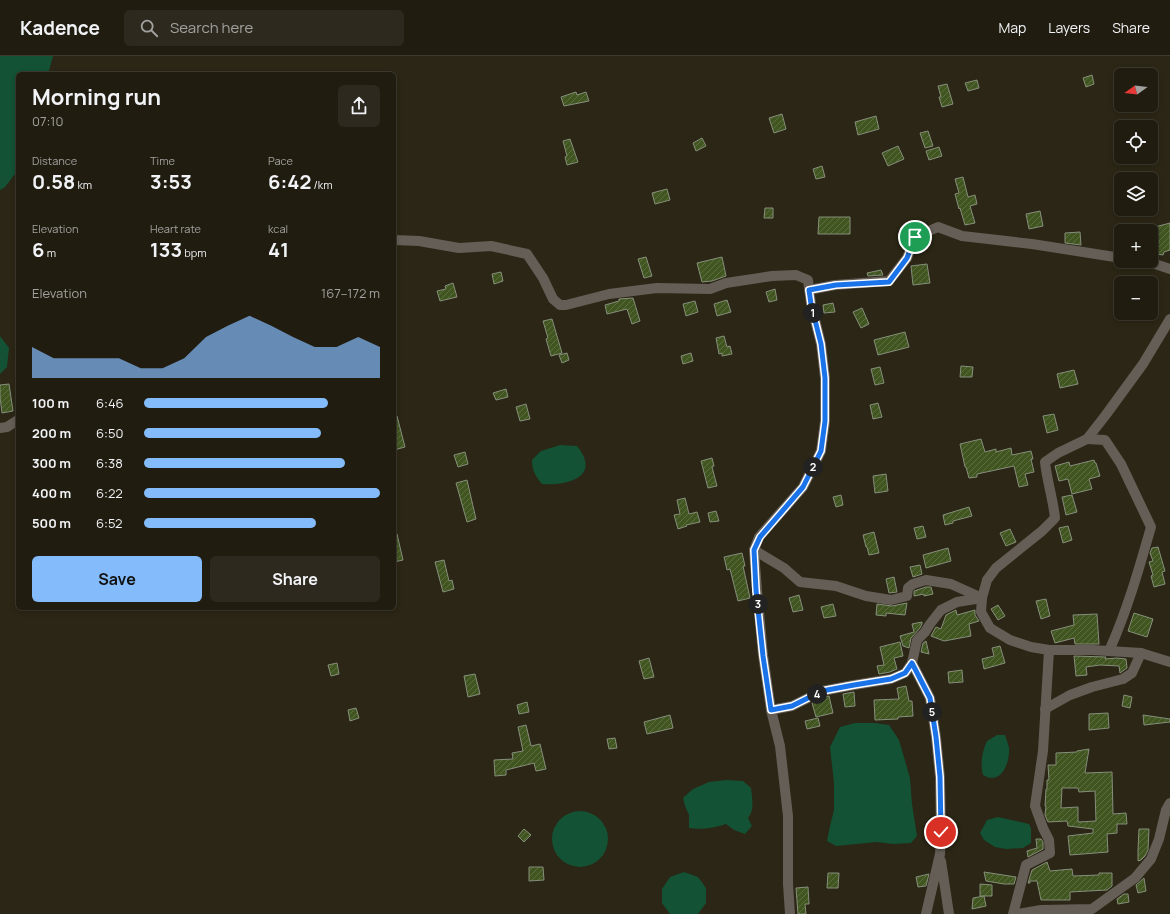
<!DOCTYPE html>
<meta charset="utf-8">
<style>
body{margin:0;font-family:Manrope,sans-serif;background:#2d291e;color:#f1f3f6;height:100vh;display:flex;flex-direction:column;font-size:15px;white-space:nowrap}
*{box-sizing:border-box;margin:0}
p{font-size:13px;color:#a2a19f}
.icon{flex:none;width:22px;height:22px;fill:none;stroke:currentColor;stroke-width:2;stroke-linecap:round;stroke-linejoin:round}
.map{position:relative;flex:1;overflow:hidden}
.side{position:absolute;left:16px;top:16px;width:380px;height:538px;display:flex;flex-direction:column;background:#201c10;border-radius:6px;box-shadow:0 2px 6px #0003,0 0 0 1px #3d3a30}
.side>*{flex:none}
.needle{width:26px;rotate:255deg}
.buttons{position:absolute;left:1114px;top:12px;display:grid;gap:8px}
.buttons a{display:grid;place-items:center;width:44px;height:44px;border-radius:6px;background:#201c10;box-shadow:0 2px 6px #0003,0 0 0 1px #3d3a30;font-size:20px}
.pin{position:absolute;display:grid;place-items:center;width:34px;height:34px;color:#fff;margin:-17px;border:2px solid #fff;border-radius:50%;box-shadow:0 1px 4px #0007}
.km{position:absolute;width:20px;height:20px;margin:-10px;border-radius:50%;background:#222;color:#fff;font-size:11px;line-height:20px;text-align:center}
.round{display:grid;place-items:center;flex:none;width:42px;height:42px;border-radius:6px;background:#2d291e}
.overview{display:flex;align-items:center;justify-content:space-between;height:68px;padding:0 16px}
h1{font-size:22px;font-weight:700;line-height:30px}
.stats{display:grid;grid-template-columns:repeat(3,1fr);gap:6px;height:68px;padding:4px 16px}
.stats div{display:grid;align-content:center}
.stats b{font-size:20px;font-weight:700}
.stats small{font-size:11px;font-weight:400}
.stats p{font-size:11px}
.chart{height:112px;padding:8px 16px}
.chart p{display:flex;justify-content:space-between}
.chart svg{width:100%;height:72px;margin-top:4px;fill:#84bcfb;opacity:.7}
.action{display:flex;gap:8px;margin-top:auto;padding:8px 16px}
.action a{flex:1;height:46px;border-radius:6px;background:#84bcfb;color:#111;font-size:16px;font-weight:700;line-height:46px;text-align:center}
.action a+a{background:#2d291e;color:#f1f3f6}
ul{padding:0 16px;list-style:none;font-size:13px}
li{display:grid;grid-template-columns:64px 48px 1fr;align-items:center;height:30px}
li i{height:10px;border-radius:5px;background:#84bcfb}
header{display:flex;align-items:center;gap:24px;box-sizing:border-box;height:56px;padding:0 20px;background:#201c10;border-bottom:1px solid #3d3a30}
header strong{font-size:19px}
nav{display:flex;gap:22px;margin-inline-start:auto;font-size:14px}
.search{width:280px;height:36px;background:#2d291e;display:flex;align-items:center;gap:10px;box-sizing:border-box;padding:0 14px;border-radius:6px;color:#a2a19f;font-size:15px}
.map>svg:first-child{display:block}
.water{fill:#135234}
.building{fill:url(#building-hatch);stroke:#868f7b;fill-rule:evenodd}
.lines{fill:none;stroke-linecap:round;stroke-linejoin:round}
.minor{stroke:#655e57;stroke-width:10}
.route-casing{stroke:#fff;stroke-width:8}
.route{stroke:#1a73e8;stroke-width:5}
</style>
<header>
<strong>Kadence</strong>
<div class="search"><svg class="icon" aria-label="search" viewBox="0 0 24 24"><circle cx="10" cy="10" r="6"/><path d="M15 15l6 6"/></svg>Search here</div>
<nav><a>Map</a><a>Layers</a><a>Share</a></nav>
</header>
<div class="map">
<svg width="1170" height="858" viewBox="0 0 1170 858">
<defs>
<pattern id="building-hatch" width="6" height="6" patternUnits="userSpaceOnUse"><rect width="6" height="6" fill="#415521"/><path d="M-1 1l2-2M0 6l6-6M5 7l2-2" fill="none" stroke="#5c6d40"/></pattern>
</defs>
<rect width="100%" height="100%" fill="#2b2615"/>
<g class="water">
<path d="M0,0h53l-5,18h-30v96l-13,17 -5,3z"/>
<path d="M0,280l9,12 -2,19 -7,7z"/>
<path d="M560,389l17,1c25,31 -10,40 -35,38 -7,-8 -10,-14 -10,-24l9,-9z"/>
<path d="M855,667h20l14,2 10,15 11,38 2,26 5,32 -6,7 -18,1 -16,-2 -41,4 -9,-5 3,-15 4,-16v-27l-4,-36 10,-20z"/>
<path d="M997,679h8c1,4 3,8 4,13 1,14 -7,38 -26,27 -3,-11 -1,-24 4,-34z"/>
<path d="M726,724l17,1 8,7c1,10 4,22 -3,30l4,8 -7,8 -11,-4 -8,-6c-12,4 -24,6 -37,4v-13l-4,-9 -2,-8 10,-9 16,-7z"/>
<circle cx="580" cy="783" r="28"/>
<path d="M998,761l31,7 2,4v15l-8,5 -17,1 -11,-2 -11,-7 -4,-7 7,-13z"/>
<path d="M684,816l14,5 8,11v15l-8,11h-28l-8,-11v-14l8,-12z"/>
</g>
<g class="building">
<path d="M1092,19l2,9 -8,3 -3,-9z"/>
<path d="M977,24l2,8 -11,3 -3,-8z"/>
<path d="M947,28l6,20 -11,3 -3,-10h2l-3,-11z"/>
<path d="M576,36l1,3 9,-3 3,9 -25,5 -3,-9z"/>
<path d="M782,58l4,15 -12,4 -5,-15z"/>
<path d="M876,60l3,13 -21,6 -3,-13z"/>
<path d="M928,75l5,15 -8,2 -5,-15z"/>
<path d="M702,82l4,8 -10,5 -3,-8z"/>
<path d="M570,83l8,23 -11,3 -2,-8 2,-1 -4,-15z"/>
<path d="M898,90l6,13 -16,7 -6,-13z"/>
<path d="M939,91l3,9 -13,4 -3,-9z"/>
<path d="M822,110l3,11 -9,2 -3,-10z"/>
<path d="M963,121l5,20 7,-2 2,9 -7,2 5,17 -10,2 -5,-17 -1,1 -4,-15 4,-1 -4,-14z"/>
<path d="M667,133l3,11 -15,4 -3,-11z"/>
<path d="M765,152h8v10h-9z"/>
<path d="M1040,155l3,15 -14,3 -3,-15z"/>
<path d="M819,161h31v17h-32z"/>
<path d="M1170,167v27l-6,2 -1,3 -12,-2v-12l8,2 -4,-16z"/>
<path d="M1080,176l1,13 -16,-2v-10z"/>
<path d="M646,201l6,19 -8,2 -6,-19z"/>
<path d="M722,201l4,19 -14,5 -10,1 -5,-19z"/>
<path d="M927,208l3,19 -17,2 -2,-19z"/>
<path d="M881,214l2,5 -15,1 -1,-3z"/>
<path d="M501,216l2,9 -9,3 -2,-10z"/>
<path d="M453,227l4,14 -17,4 -3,-10 9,-2 -1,-3z"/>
<path d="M775,233l2,11 -8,2 -3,-10z"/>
<path d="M633,242l7,23 -8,3 -5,-15 -20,5 -2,-9 14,-4v-2z"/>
<path d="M727,244l4,12 -14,4 -3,-12z"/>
<path d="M695,245l3,11 -12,4 -3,-12z"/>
<path d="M833,247l2,9 -11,1 -1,-8z"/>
<path d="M862,252l7,16 -8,4 -8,-16z"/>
<path d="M552,263l10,34 -11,3 -5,-17 2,-1 -5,-17z"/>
<path d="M905,276l4,15 -31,8 -4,-15z"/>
<path d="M724,280l3,11 3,-1 2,8 -10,2v-3l-3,1 -3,-16z"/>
<path d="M567,297l2,7 -7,3 -3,-8z"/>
<path d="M691,297l2,8 -10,3 -2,-8z"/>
<path d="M961,310l12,1 -1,10h-12z"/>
<path d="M880,311l4,16 -9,2 -4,-16z"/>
<path d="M1074,314l4,14 -18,4 -3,-14z"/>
<path d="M9,328l4,27 -11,2 -2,-16v-12z"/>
<path d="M506,333l2,8 -12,3 -3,-7z"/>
<path d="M878,347l4,14 -9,2 -3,-14z"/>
<path d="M526,348l4,15 -10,2 -4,-14z"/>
<path d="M1054,358l4,16 -11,3 -4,-17z"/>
<path d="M394,360h3l8,31 -11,3z"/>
<path d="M981,383l4,13 11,-3v3l15,-4 1,7 19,-4 2,8h-2l3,13 -9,2 3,11 -9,2 -5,-21 -37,8v3l-8,1 -3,-11h-1l-5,-23z"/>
<path d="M465,396l3,12 -10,3 -4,-12z"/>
<path d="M712,402l2,8 -2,1 5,19 -9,2 -7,-27z"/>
<path d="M1094,404l1,3h1l4,13 -11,3 3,10 -20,5 -4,-15 -9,2 -4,-15 14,-4 1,4z"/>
<path d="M886,418l2,17 -13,2 -2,-17z"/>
<path d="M467,424l9,39 -9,3 -11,-39z"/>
<path d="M841,439l2,10 -7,2 -3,-10z"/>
<path d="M1072,439l5,17 -11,3 -4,-18z"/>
<path d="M685,442l4,16 8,-2 3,10 -14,3 1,1 -9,3 -4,-14 6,-1 -3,-14z"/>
<path d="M969,451l3,9 -19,5v2l-8,2 -2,-10z"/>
<path d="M716,455l3,10 -9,1 -2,-9z"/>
<path d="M923,470l3,11 -9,2 -3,-11z"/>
<path d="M1068,470l4,14 -9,3 -4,-15z"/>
<path d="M1010,473l6,13 -10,4 -6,-13z"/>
<path d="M874,476l5,21 -10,2 -2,-8h-1l-3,-12z"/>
<path d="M397,478l6,26 -9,2v-27z"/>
<path d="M1158,491l7,24 -3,1 3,12 -11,3 -3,-11 2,-1 -4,-13 4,-1 -3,-8 2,-5z"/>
<path d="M948,492l3,13 -25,7 -3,-13z"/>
<path d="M742,497l3,13h-2l7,32 -12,3 -8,-32 -3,1 -3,-13z"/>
<path d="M444,504l5,21 3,-1 2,9 -11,3 -8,-30z"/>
<path d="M920,509l2,9 -9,3 -3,-10z"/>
<path d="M894,521l3,15 -8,1 -3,-14z"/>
<path d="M926,531h5l2,7 -9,2v-2l-10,2v-5z"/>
<path d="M799,539l4,15 -10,2 -4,-14z"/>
<path d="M1046,543l4,17 -9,3 -5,-18z"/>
<path d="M907,547l-2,12 -19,-2v3l-10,-1 1,-11 15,2z"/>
<path d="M833,548l3,12 -12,2 -3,-11z"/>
<path d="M998,549l7,11 -7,4 -7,-11z"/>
<path d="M956,554l1,5 18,-5v5l4,6 -10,3 2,12 -27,5 -13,-5 5,-9 5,2 5,-14z"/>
<path d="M1134,557l19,6 -6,18 -19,-6z"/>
<path d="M1097,558l2,30h-24l-1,-6 -19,5 -4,-12 23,-6 -1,-10z"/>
<path d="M922,566v2l-2,4 -9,10 -2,10 -6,-2 -3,-10 14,-4 -2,-8z"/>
<path d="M926,585l3,13 -8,-2 2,-9z"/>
<path d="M900,586l3,14 -9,2 3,11 -7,3 -11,2 -2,-8 7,-1 -4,-18z"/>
<path d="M1000,590l5,17 -21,6 -2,-10 12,-3 -2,-8z"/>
<path d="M1074,600l32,1 -1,2 12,-1 9,1 1,9 -7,5 -1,-7 -19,-1 -14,2 1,8 -11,1z"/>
<path d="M649,602l5,19 -10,2 -5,-18z"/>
<path d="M337,607l2,11 -8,2 -3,-11z"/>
<path d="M962,614l1,12 -14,1 -1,-11z"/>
<path d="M475,618l5,20 -12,3 -4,-21z"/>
<path d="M906,630l3,15h3l1,15 -15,1v2l-23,1 -1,-20 25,-1 -2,-11z"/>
<path d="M854,636l1,14 -10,1 -2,-13z"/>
<path d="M1124,639l8,2 -2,11 -8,-2z"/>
<path d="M829,640l4,17 -17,4 -4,-14 12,-6z"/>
<path d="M527,646l2,10 -10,2 -2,-9z"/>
<path d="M356,652l3,10 -9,3 -2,-11z"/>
<path d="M1108,657l1,15 -20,2v-16z"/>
<path d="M670,659l3,13 -26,6 -3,-12z"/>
<path d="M1143,659l27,4v3l-26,3z"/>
<path d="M818,662l2,8 -13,3 -2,-8z"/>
<path d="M526,669l5,21 9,-2 6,25 -10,2 -2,-8 -28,7v5l-11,1 -1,-16 19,-1 -1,-6 11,-2 -5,-24z"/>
<path d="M615,682l2,10 -8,1 -2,-10z"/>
<path d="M1089,693l-4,24 27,-1 1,42 13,-1 1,11h-10v9l-10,1 1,18 -38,3 -2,-19 25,-3v-4l-25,-3 -1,-5 -19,1 -3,-7 1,-9h-1l1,-17h1v-9h2l-1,-15h8v-12l21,-1v-1zM1062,732h16l1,4 16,-1 1,30 -18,1v-15l-17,1z"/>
<path d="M524,773l7,6 -7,7 -6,-6z"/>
<path d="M1139,773h10l-1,21 -3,6 -4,4 -3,1v-11z"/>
<path d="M1036,783h5l2,3v7l-15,8 -1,-6 10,-3z"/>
<path d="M1047,806l3,9 22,-2 1,7 26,-1v-2h13v13l-5,4 -37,2v8h-29l-4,-19h-7v2h-2l4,-13z"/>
<path d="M529,811h14l1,13 -15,1z"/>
<path d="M984,816l32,5 -2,7h-10l-18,-3z"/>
<path d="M828,817h11l-1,15h-11z"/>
<path d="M929,818l-3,12 -8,1 -2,-10z"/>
<path d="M1144,822l2,13 -8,2 -2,-8z"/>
<path d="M980,828l12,1v11h-12z"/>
<path d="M808,831l1,17h-4l1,10h-8l-2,-26z"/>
<path d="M1124,838h4l1,8 -11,2 -1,-5z"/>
<path d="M984,840l2,10 -14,3 1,-11z"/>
</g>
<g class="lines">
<g class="minor">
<path d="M394,184l25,1 40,7 32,-2 36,8 16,24 10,21 7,6h6l43,-11 48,-6 53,1 16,-6 46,-7 24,-1 12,5 3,24 10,40 4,34v43l-4,30 -18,36 -44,50 -5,13 3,40 6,65 8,55 9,36 8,70v68l2,30"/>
<path d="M1144,205l5,1 21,7"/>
<path d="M809,234l26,-5 54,-4 18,-23 8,-21 23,-10 24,9 70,8 89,14"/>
<path d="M0,372l7,-1 11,-7"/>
<path d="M1087,383l18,1 16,24 30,63c-12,42 -24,84 -42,124"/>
<path d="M754,494l30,18 16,14 36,4 30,10 25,4 16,-4 1,-8 5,-4 13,-4 25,4 31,14"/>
<path d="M1049,594l-18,-3 -21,-7 -20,-12 -9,-16 1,-14 5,-18 9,-12 46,-37 13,-13c-2,-19 -8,-37 -10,-56l13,-9 29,-14 18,-23 38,-52 27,-45"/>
<path d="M912,607l18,35 6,39 4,40 1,55 -1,22 -14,60"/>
<path d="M1045,653l25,-14 22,-8 31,-8 9,-6 9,-20"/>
<path d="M771,654l21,-4 30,-15 32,-6 37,-6 14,-6 7,-10 5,-23 8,-8 5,-8 11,-14 16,-8 25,-4"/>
<path d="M941,805l8,53"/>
<path d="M1013,858l13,-49 24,-12 -1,-13 -6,-12 -8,-22 8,-55 6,-101h43l49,3 29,9"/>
<path d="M1018,858l23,-4 51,-1 43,-31 16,-19 8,-20 7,-29 4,-7"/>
</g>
</g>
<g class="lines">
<g class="route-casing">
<path id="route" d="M915,181l-8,21 -18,24 -53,3 -27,5 2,14 10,40 4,34v43l-4,30 -18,36 -43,50 -6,13 2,40 7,66 8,54 21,-4 30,-15 32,-6 37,-6 14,-6 7,-10 18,35 6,39 4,40 1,55"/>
</g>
<use href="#route" class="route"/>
</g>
</svg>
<div class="buttons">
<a><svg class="needle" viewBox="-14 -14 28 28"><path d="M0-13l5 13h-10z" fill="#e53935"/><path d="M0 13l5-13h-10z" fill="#a2a19f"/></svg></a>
<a><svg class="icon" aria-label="locate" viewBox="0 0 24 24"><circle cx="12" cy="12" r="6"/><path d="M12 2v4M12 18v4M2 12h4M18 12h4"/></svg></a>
<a><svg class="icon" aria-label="layers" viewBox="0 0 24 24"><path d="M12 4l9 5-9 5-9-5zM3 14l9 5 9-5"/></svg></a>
<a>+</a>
<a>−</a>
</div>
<div class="pin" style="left:915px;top:181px;background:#1e9e55"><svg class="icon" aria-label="arrive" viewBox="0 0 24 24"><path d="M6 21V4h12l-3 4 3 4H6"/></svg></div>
<div class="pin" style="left:941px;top:776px;background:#d93025"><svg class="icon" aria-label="check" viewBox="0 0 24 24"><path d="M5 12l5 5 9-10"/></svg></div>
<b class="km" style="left:813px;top:257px">1</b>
<b class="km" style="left:813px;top:411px">2</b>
<b class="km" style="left:758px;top:548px">3</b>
<b class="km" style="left:817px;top:638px">4</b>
<b class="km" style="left:932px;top:656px">5</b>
<section class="side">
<div class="overview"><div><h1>Morning run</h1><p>07:10</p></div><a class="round"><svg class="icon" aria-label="share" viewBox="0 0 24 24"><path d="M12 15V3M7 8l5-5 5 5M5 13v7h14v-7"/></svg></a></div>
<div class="stats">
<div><p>Distance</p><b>0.58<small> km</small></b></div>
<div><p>Time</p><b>3:53</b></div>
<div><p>Pace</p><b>6:42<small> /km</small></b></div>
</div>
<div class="stats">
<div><p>Elevation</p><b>6<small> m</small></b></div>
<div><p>Heart rate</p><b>133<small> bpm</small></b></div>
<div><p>kcal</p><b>41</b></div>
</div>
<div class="chart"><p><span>Elevation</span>167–172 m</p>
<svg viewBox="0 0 160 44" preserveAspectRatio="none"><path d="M0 44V25L10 32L20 32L30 32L40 32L50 38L60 38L70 32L80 19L90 12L100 6L110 12L120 19L130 25L140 25L150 19L160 25V44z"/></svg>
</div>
<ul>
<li><b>100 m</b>6:46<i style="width:78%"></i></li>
<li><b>200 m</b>6:50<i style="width:75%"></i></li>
<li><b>300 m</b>6:38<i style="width:85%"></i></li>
<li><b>400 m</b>6:22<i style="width:100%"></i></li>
<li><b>500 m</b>6:52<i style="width:73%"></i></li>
</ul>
<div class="action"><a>Save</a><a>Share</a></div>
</section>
</div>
